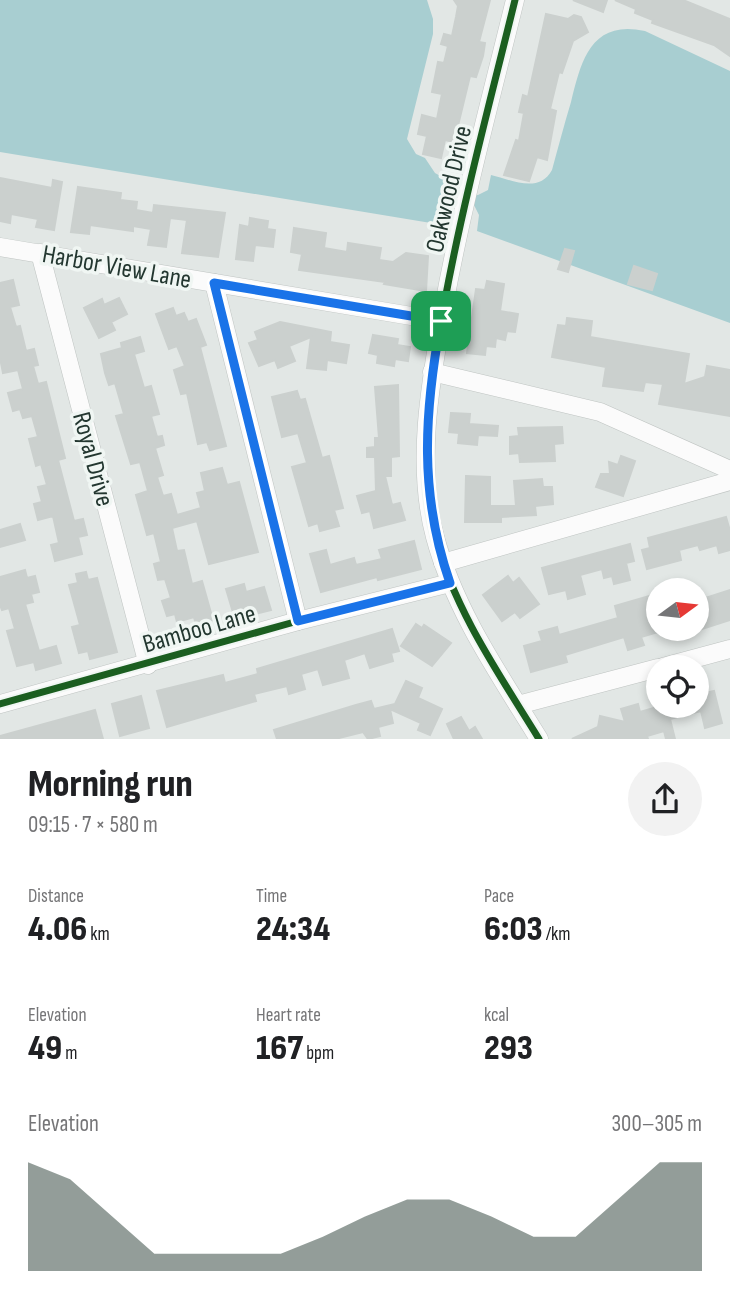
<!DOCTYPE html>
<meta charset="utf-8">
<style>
body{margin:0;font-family:"Sofia Sans Condensed",sans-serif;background:#f2f2f2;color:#202124;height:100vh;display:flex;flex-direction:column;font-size:26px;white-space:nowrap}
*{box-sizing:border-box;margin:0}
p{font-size:23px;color:#757577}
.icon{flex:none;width:38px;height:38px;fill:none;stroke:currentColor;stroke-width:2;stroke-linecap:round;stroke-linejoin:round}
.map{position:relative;height:739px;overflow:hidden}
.side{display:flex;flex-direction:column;background:#fff;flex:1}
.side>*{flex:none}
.needle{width:46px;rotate:75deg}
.controls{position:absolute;left:646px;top:578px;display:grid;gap:14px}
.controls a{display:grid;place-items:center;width:63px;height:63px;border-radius:50%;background:#fff;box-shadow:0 4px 10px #0003;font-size:35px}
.pin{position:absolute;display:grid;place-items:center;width:60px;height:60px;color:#fff;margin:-30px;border-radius:14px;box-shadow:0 4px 10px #0006}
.round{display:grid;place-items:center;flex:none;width:74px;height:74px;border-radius:37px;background:#f2f2f2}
.headline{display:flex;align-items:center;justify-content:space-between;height:119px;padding:0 28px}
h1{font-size:38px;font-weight:800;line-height:52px}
.figures{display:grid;grid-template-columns:repeat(3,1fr);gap:10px;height:119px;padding:7px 28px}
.figures div{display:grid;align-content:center}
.figures b{font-size:35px;font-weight:800}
.figures small{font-size:19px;font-weight:400}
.figures p{font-size:19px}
.chart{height:196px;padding:14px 28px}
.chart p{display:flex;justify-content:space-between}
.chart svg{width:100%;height:126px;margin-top:7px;fill:#66756f;opacity:.7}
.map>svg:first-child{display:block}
.water{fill:#a8ced1}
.building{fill:#cbd0ce;stroke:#cbd0ce;stroke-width:2}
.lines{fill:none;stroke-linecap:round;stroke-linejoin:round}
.minor-casing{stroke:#bfc4c2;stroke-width:19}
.minor{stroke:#fbfbfb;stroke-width:18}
.cycleway-casing{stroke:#f0f6f3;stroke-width:11}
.cycleway{stroke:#1b5e20;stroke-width:7}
.route-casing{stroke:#fff;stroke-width:14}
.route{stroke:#1a73e8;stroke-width:9}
.labels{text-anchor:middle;stroke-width:7;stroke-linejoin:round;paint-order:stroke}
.street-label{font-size:26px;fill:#233730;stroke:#f0f6f3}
</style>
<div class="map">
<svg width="730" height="739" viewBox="0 0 730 739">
<rect width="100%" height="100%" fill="#e2e7e5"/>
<path class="water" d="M0,0h427l6,19v15l-26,105 9,15 9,4 10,15 16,9 5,8 22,5 10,-5 3,-15c21,5 48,19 61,-5 6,-22 12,-45 19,-68 10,-41 20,-83 74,-71l85,40v252l-253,-92 2,-16 -5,-10 -16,-4 -11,7 -4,17 -443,-73z"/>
<g class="building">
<path d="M454,0h36l-11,42 6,1 -2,13 -7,21 -6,-1 -16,66 -9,-2 -4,18 -18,-4 4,-18 -9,-2 4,-19 15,4 5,-25 -10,-2 6,-30 6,1 4,-17 -7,-2 3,-10 8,2 4,-19 2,-11z"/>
<path d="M573,0h34l-4,12z"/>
<path d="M615,0h68l44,18 3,1v37l-16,-11 -62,-22 1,-3 -18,-7 1,-4z"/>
<path d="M546,14l22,5 6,-4 7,2 7,15 -15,9 -11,32 -3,-1 -9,37 6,2 -9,49 -10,-3 -8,24 -25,-6 12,-35 3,1 5,-28 -5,-1 4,-17 5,2z"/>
<path d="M0,178l52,10 1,-8 9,2 -8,48 -18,-3 2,-8 -27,-5 -1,9 -10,-2z"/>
<path d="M78,187l43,6 -1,7 17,2 -1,8 17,3 1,-8 71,8 -7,44 -36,-4 5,-33 -17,-2 -4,29 -18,-2 3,-16 -18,-3v5l-43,-6 -1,9 -18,-2z"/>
<path d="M250,218l18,3 -1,8 8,1 -2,17 -18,-2 -2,16 -17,-2 4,-34 9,2z"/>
<path d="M294,228l32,5 -2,15 23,4 1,-9 33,5 -2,12 14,2 13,-9 22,3 -2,35 -42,-7 1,-2 -86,-12 3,-16 -11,-2z"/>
<path d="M565,249l9,2 -6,21 -10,-3z"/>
<path d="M634,266l23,8 -5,16 -24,-6z"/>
<path d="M13,280l6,25 -9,2 6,20 4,-1 6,25 8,-2 4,16 -5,1 5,18 8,-2 19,76 -7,2 16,61 9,-2 4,16 -9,2 4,17 -27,7 -4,-16 8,-2 -6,-27 -15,4 -4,-16 8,-2 -4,-15 9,-2 -6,-21 -5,2 -7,-27 9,-2 -6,-21 -9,2 -3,-9 -7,2 -5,-18 15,-4 -5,-19 -15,3 -3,-15v-75z"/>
<path d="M487,281l17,3 -4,27 18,3 -3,18 -8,-1 -2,9 -9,-2 -1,9 -9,-1 -1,9 -18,-2 9,-64 9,1z"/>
<path d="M119,298l8,16 -16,8 4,8 -16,8 -15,-30 18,-9 2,6z"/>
<path d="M173,308l3,8 8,-3 4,9 8,-3 10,26 -6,2 26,99 -16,4 -3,-8 -9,2 -11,-51 -6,1 -7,-24 11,-4 -8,-20 -8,3 -13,-35z"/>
<path d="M567,318l25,3 -2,16 99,17 -5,30 21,-7 2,-11 23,4v46l-71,-12 4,-20 -18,-2 -2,9 -40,-5 3,-19 -54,-10 6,-32 8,1z"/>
<path d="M280,322l51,10 -1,10 19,3 -3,18 -19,-3 -1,10 -19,-2 4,-31 -22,9 6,15 -17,7 -3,-8 -16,6 -10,-23 9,-3 -3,-8z"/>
<path d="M373,335l25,4 -1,6 13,2 -2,14 -13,-2 -1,7 -17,-3 1,-8 -9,-2z"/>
<path d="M140,337l4,14 -10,3 10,34 7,-2 8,28 -8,2 6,21 5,-1 2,9 -9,3 8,27 -6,2 6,19 8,-2 6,21 24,-7 -4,-15 8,-2 -4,-18 21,-5 5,17 12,-3 19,70 -49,12 -12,-43 -25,7 5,23 7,-1 8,34 10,-3 11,39 -17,5 -2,-8 -17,5 -2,-8 -8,2 -5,-15 9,-3 -6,-19 -7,1 -4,-16 7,-2 -7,-29 -7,2 -11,-40 12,-4 -8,-29 -9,2 -15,-48 8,-2 -9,-31 -6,2 -4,-12 -4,-19 21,-6 -1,-5z"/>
<path d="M398,385l1,71 -8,1v19h-6l7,29 8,-2 5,17 -31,8 -4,-17 -8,2 -5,-17 19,-5 -1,-34h-8v-9l8,-1v-9h4l-4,-51z"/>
<path d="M297,391l3,9 5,-1 17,59 7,-2 14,52 -9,2 5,16 -19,5 -2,-8 -9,3 -17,-59 15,-4 -9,-30 -16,4 -10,-40z"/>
<path d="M451,413l19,1 -1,10 29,2 -1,10 -19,-1 -1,10 -19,-2 1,-10 -10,-1z"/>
<path d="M562,427l1,16 -9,1 1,17 -35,1 -1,-9 -9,1v-17l9,-1 -1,-8z"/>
<path d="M621,456l14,5 -12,35 -27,-9 5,-13h9l-1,-12 9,3z"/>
<path d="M466,476l24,1v29h26l-2,-25 28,-2 1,8h9l1,17 -18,2 1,9 -35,2v5h-36z"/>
<path d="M726,517l4,14v19l-11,3 -2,-8 -17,5 -2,-5 -19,5 2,10 -34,9 -5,-19 8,-2 -2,-10z"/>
<path d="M20,524l5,16 -25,7v-17z"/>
<path d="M414,541l7,28 -43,11 -1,-3 -56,15 -11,-38 16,-4 4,15 24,-7 2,7 26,-6 -3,-9z"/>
<path d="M630,544l4,17 -8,2 4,17 -16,4 -2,-8 -8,2 -2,-9 -22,6 5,19 -17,5 -2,-9 -17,4 -7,-26z"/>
<path d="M25,570l2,8 8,-2 4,16 -8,2 2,8 -8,2 14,47 17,-5 5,17 -25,7 -2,-8 -17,4 -10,-35 8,-2 -6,-21 -7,2 -2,-5v-28z"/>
<path d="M86,572l2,8 9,-2 20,74 -27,7 -2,-8 -9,2 -7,-26 8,-2 -11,-40 9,-2 -2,-9z"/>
<path d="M508,576l5,7 6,-5 20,26 -19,14 -5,-6 -13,9 -19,-26z"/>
<path d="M244,584l2,8 18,-5 7,23 -36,9 -9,-30z"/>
<path d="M730,590v30l-34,11v-30z"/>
<path d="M656,594l2,38 -17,5 3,8 -16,5 -4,-13 -59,18 2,7 -36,10 -7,-26 18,-5 -3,-9 18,-5 2,8 59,-17 -3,-12z"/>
<path d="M416,624l6,4 2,-3 27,18 -19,23 -31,-20z"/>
<path d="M392,629l7,22 -8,2 2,8 -23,7 -5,-15 -21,7 5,18 -26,7 -5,-16 -17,5 4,15 -16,5 -2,-8 -33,8 2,7 -89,26 -10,-36 66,-16 2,8 33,-9 -1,-5z"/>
<path d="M406,681l16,7 -4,10 24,11 -12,26 -12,-5 3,-7 -31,-14 3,14 -15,4 2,9 -12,3 -5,-7 -28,7h-58l-3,-9 82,-25 15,-4 3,8 21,-5z"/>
<path d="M714,691l8,32 -17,5 -4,-17 -31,8 5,20h-9l-2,-8 -17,5 1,3h-76l26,-12 2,-11 25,6 -4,-13 17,-5 2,8 24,-7h32v-10z"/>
<path d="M141,696l8,32 -29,8 -8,-32z"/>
<path d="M95,710l8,29h-103v-3z"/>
<path d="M461,717l8,14 6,-4 7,12h-28l-7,-15z"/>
</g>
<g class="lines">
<g class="minor-casing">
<g id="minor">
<path d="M515,0c-25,102 -52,202 -71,305 -13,74 -29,158 -9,232 20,74 64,137 104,202"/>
<path d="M0,247l441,74"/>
<path d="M40,253l108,412"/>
<path d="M214,283l84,338"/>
<path d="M432,372l168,40 130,58"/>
<path d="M443,563l287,-82"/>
<path d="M663,667l67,-18"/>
<path d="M0,704l298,-83 152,-38"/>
<path d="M518,705l140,-37"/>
</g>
</g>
<use href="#minor" class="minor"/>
<g class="cycleway-casing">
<g id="cycleway">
<path d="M515,0c-25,102 -52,202 -71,305 -13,74 -29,158 -9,232 20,74 64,137 104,202"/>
<path d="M0,704l298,-83 152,-38"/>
</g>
</g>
<use href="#cycleway" class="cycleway"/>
</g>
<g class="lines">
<g class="route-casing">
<path id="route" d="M214,283l227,38c-17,92 -22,173 9,262l-152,38z"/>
</g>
<use href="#route" class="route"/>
</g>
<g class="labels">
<g class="street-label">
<text transform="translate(448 189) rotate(-77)" y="9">Oakwood Drive</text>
<text transform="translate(117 266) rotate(10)" y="9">Harbor View Lane</text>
<text transform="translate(94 459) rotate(75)" y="9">Royal Drive</text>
<text transform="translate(199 628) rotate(-16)" y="9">Bamboo Lane</text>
</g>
</g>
</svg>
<div class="controls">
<a><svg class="needle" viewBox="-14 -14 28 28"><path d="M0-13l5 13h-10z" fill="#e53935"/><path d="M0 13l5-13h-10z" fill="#757577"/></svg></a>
<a><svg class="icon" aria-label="locate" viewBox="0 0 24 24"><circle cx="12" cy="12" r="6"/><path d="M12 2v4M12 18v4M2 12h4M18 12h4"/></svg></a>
</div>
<div class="pin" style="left:441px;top:321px;background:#1e9e55"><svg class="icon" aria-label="arrive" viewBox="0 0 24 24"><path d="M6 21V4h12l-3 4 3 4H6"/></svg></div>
</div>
<section class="side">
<div class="headline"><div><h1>Morning run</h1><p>09:15 · 7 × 580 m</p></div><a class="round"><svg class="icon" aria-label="share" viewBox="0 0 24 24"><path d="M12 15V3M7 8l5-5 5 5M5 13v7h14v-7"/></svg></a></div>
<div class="figures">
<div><p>Distance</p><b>4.06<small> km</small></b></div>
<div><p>Time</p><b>24:34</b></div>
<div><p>Pace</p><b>6:03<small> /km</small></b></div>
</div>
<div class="figures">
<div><p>Elevation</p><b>49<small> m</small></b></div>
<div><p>Heart rate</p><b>167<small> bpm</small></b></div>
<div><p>kcal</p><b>293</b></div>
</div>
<div class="chart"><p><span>Elevation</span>300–305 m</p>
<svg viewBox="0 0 160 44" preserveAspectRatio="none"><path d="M0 44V6L10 12L20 25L30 38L40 38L50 38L60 38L70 32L80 25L90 19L100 19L110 25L120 32L130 32L140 19L150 6L160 6V44z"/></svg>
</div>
</section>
